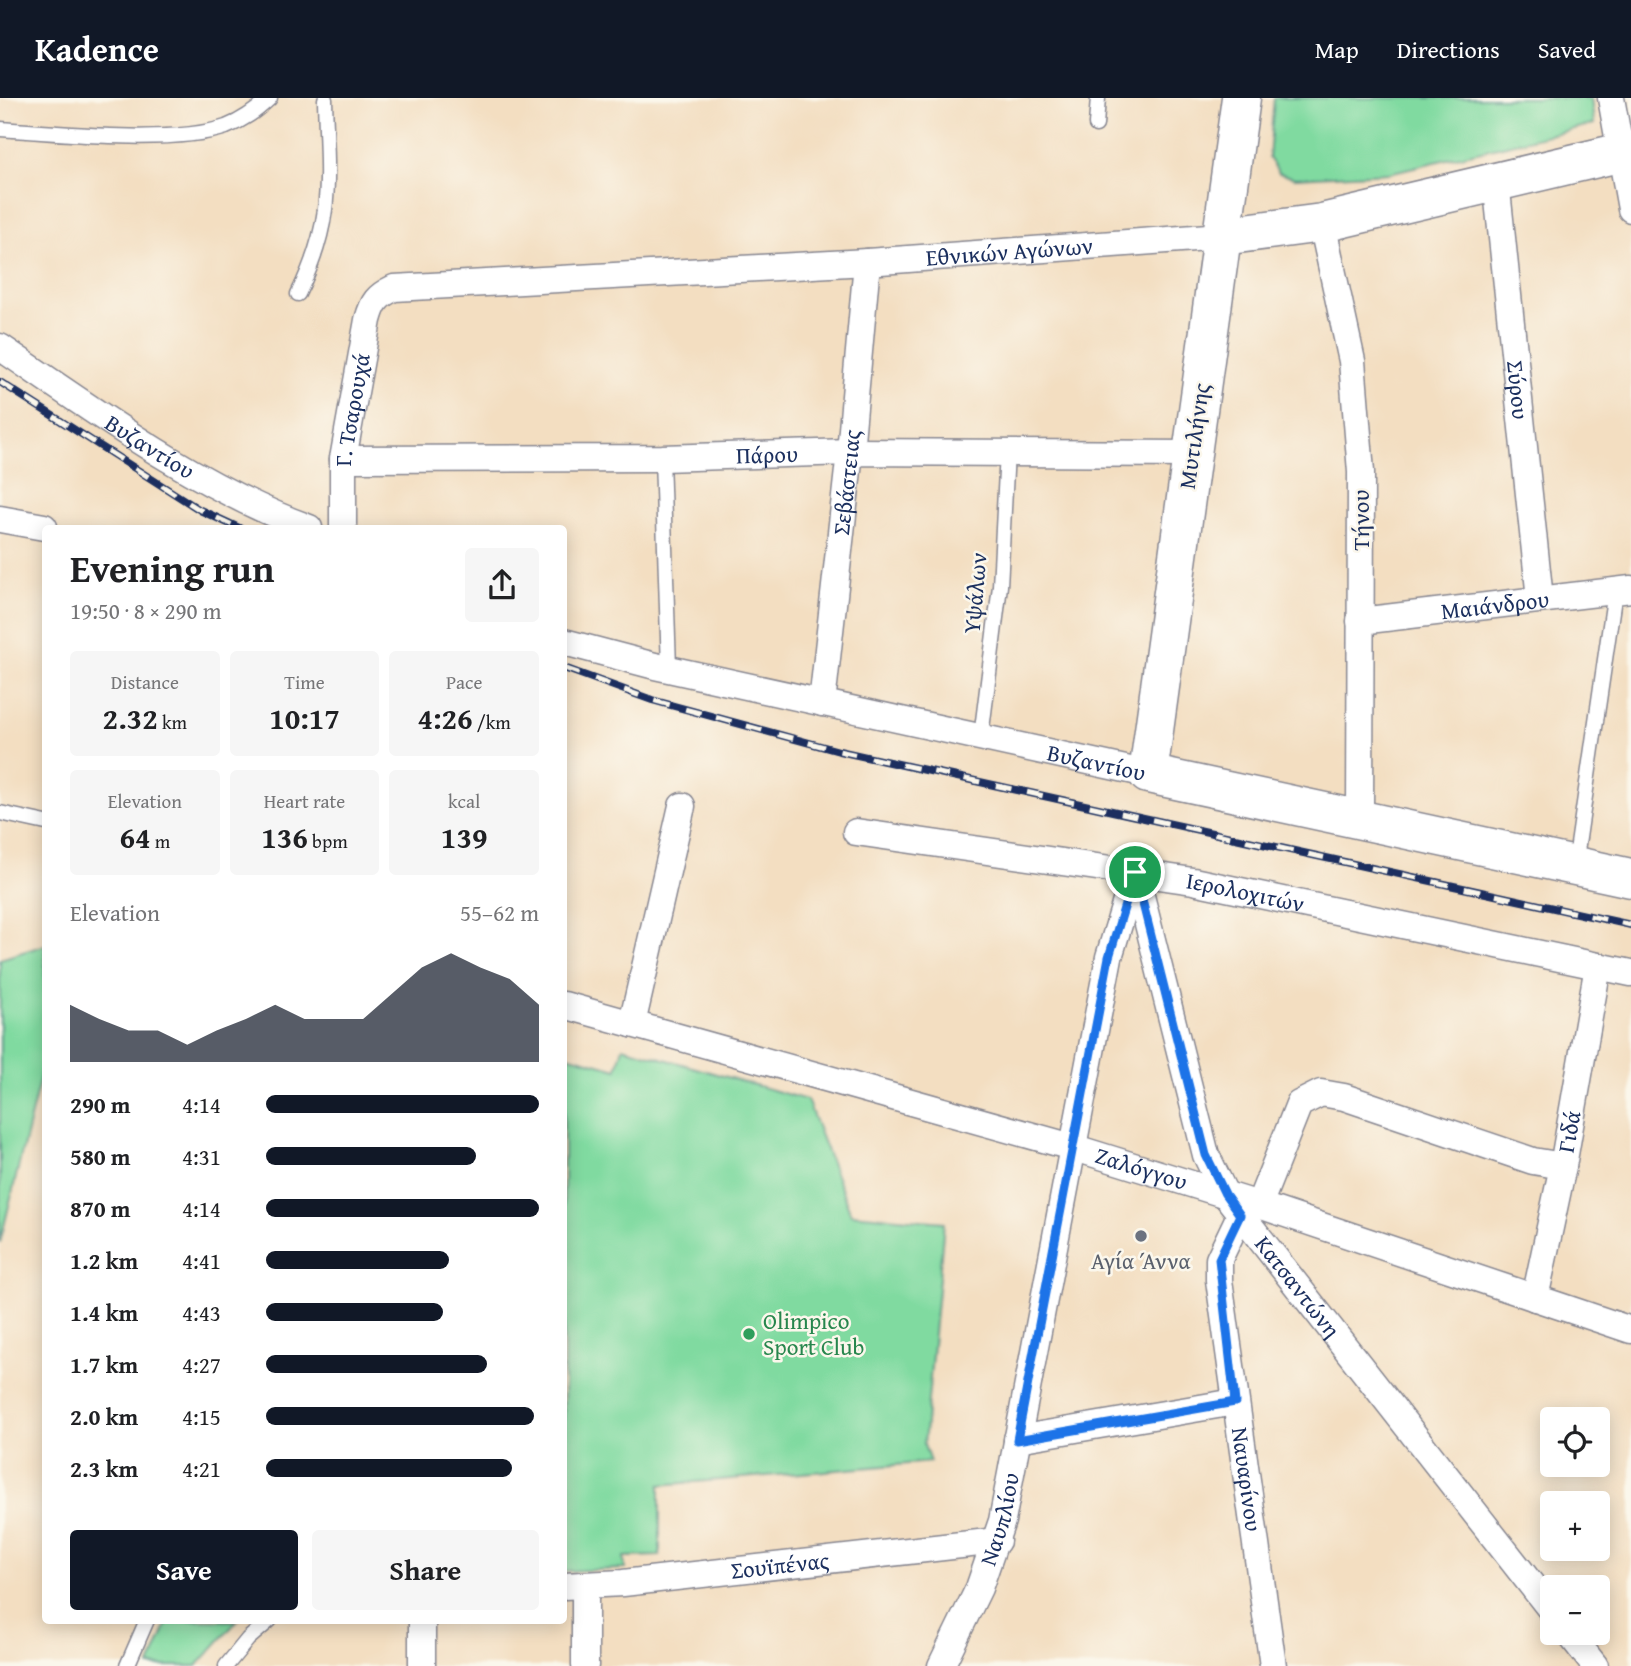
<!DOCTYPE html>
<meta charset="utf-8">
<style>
body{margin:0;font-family:"Gentium Book Plus",serif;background:#f6f6f6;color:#202124;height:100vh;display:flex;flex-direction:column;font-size:26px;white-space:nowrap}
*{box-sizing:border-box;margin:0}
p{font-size:23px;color:#757577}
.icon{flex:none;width:38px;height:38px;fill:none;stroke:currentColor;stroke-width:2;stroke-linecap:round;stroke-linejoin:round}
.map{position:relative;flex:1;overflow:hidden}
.details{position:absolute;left:42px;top:427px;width:525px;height:1099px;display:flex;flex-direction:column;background:#fff;border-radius:7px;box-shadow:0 4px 18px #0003}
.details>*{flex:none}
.controls{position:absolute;left:1540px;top:1309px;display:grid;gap:14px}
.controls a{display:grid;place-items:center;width:70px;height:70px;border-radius:7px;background:#fff;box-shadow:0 4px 18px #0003;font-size:35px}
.pin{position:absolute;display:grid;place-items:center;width:60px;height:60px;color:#fff;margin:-30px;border:4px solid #fff;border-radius:50%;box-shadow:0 2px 7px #0007}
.round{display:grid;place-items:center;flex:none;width:74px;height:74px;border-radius:7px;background:#f6f6f6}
.headline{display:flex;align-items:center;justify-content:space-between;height:119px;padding:0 28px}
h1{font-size:38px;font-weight:700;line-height:52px}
.figures{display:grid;grid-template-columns:repeat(3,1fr);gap:10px;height:119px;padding:7px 28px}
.figures div{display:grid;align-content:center;border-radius:7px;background:#f6f6f6;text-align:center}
.figures b{font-size:30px;font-weight:700}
.figures small{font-size:19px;font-weight:400}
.figures p{font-size:19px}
.chart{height:196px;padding:14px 28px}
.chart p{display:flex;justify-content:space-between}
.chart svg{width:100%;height:126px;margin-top:7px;fill:#111827;opacity:.7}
.action{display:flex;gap:14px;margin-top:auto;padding:14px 28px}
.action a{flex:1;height:80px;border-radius:7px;background:#111827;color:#fff;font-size:28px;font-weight:700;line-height:80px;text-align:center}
.action a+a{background:#f6f6f6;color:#202124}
ul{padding:0 28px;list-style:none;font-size:23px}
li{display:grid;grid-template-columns:112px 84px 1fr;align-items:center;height:52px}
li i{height:18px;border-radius:9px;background:#111827}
header{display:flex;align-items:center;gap:42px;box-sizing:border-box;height:98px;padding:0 35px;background:#111827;color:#fff}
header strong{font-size:33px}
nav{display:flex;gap:38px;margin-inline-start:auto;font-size:24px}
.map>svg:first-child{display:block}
.green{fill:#80daa0;stroke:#4e847f;stroke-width:2}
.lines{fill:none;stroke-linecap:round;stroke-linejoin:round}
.lane-casing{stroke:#878690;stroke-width:17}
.street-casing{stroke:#878690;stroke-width:29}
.secondary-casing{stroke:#878690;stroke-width:41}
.lane{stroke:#fff;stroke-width:14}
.street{stroke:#fff;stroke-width:26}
.secondary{stroke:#fff;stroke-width:38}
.rail-casing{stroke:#1b2f5e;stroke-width:8}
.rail{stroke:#fbf7ec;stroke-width:5;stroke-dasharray:16;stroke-linecap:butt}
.route-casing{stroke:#fff;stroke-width:14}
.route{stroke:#1a73e8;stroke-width:9}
.worship-dot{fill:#6b7280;stroke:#fbf7ec;stroke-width:2.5}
.leisure-dot{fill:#2e9e5b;stroke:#fbf7ec;stroke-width:2.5}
.labels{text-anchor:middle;stroke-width:5;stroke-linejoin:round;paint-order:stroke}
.street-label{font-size:23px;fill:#1b2f5e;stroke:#fbf7ec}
.worship-label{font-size:23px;fill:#5b616d;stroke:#fbf7ec}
.leisure-label{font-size:23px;fill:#27864d;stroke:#fbf7ec;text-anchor:start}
</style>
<header>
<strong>Kadence</strong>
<nav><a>Map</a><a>Directions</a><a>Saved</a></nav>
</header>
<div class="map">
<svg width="1631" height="1568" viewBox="0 0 1631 1568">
<rect width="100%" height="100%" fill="#fbf7ec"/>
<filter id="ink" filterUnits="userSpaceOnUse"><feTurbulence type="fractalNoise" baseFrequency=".0143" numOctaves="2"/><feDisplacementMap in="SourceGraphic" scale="14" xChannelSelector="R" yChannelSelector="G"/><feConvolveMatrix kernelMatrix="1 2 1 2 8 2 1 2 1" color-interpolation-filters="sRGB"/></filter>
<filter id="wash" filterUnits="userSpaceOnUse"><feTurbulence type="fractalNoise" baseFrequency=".00686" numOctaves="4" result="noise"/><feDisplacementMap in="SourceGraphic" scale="28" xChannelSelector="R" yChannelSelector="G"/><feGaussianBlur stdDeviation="1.57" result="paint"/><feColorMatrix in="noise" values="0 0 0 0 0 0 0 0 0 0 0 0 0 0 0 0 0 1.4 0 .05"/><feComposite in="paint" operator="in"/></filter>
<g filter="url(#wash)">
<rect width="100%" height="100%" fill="#f3dec1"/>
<g class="green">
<path d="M1274,0h317l3,26 -205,49 -94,5 -16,-5 -10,-15z"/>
<path d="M45,847v112l-45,186v-284z"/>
<path d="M623,949l184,53 44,114 93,8 -20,223 6,17 -270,23v71l-36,1 1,12 -61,2v-517l53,15z"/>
<path d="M168,1523v-1l69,1 -40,45h-47z"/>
</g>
</g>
<g filter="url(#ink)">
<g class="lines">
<g class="lane-casing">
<g id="lane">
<path d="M1096,27l2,-27"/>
<path d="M0,31c58,4 173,16 226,-2 18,-7 30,-16 44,-29"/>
<path d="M298,196c37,-75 29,-115 27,-195"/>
<path d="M662,360l7,210"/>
<path d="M981,639l19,-151 7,-134"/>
<path d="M0,715l46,10"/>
<path d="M1575,767l40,-274"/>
<path d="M127,1568l20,-46"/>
<path d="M226,1568l22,-27 22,-19"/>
</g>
</g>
<g class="street-casing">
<g id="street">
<path d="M1611,0l20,111"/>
<path id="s1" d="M1496,83l44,418"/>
<path d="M1322,125l30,138 9,111 -1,350"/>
<path id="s2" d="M0,249c97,66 199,141 309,181"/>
<path id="s3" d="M343,361l319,-1 188,-6 341,2"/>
<path d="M0,421l44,8"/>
<path id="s4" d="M343,430v-69l25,-139c5,-18 9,-24 26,-32l473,-26 355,-26"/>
<path id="s5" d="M1360,523l271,-32"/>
<path id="s6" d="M564,544l91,24 493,108"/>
<path id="s7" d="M822,605l28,-251 17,-190"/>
<path id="s8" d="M856,734l337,49 438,92"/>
<path id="s9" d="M1135,774l71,283 19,39 327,417"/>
<path id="s10" d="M564,907l508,142 187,58 372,125"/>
<path d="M632,926l50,-218"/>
<path d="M1259,1107l40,-101 22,-11 23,4 189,64 30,5"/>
<path id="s11" d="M1240,1117l-21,44v21l54,386"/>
<path id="s12" d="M1535,1200l28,-132 35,-200"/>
<path d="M1017,1341l218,-37"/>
<path id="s13" d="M564,1488l59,-3 374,-42"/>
<path d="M1569,1535l26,33"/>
<path d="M422,1568v-46"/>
<path d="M585,1568v-81"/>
<path id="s14" d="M941,1568l38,-78 23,-67 107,-564 26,-85"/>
</g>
</g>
<g class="secondary-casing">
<g id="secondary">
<path d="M1241,0l-93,676 483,104"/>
<path d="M1222,138l100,-13 309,-73"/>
</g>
</g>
<use href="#lane" class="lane"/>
<use href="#street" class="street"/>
<use href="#secondary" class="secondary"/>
<g class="rail-casing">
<g id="rail">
<path d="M0,284l200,128 39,18"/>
<path d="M564,570l88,32 187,51 792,174"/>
</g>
</g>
<use href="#rail" class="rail"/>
</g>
</g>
<g class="lines" filter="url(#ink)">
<g class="route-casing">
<path id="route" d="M1135,774l71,283 19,39 15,21 -21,44 16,143 -218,38 92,-483z"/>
</g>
<use href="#route" class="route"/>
</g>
<circle class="worship-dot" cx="1141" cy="1138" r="7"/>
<circle class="leisure-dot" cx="749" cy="1236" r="7"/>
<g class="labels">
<g class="street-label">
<text dy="8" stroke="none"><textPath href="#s4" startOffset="870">Εθνικών Αγώνων</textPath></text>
<text dy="8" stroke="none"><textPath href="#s1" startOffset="210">Σύρου</textPath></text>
<text dy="8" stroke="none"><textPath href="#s4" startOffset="119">Γ. Τσαρουχά</textPath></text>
<text transform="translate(1194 338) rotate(-82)" y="8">Μυτιλήνης</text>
<text dy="8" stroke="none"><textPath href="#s2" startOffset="180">Βυζαντίου</textPath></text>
<text dy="8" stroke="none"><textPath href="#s3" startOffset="424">Πάρου</textPath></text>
<text dy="8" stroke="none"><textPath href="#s7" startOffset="222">Σεβάστειας</textPath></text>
<text transform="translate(1361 422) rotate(-90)" y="8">Τήνου</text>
<text transform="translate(975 495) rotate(-85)" y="8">Υψάλων</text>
<text dy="8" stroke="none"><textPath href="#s5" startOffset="136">Μαιάνδρου</textPath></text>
<text dy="8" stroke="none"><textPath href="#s6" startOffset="546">Βυζαντίου</textPath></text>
<text dy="8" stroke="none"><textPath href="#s8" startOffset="394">Ιερολοχιτών</textPath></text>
<text dy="8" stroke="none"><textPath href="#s12" startOffset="170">Γιδά</textPath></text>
<text dy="8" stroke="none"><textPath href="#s10" startOffset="600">Ζαλόγγου</textPath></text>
<text dy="8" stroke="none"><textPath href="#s9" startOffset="453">Κατσαντώνη</textPath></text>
<text dy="8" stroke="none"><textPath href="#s11" startOffset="271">Ναυαρίνου</textPath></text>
<text dy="8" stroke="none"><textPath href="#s14" startOffset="159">Ναυπλίου</textPath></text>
<text dy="8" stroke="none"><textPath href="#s13" startOffset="217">Σουϊπένας</textPath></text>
</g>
<g class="worship-label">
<text x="1141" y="1171">Αγία Άννα</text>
</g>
<g class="leisure-label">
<text x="763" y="1231">Olimpico<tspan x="763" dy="26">Sport Club</tspan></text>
</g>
</g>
</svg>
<div class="controls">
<a><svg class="icon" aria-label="locate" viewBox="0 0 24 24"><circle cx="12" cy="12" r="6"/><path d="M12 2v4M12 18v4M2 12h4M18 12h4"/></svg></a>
<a>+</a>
<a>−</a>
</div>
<div class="pin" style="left:1135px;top:774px;background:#1e9e55"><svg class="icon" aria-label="arrive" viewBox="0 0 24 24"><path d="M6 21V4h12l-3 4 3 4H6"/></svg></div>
<section class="details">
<div class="headline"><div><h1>Evening run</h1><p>19:50 · 8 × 290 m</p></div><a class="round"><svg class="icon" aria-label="share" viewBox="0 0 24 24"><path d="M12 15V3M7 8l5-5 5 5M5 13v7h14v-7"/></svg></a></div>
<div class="figures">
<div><p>Distance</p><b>2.32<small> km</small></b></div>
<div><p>Time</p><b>10:17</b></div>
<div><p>Pace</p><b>4:26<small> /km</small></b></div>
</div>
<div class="figures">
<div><p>Elevation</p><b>64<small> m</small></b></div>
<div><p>Heart rate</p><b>136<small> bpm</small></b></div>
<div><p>kcal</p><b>139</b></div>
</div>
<div class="chart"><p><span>Elevation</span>55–62 m</p>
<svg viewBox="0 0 160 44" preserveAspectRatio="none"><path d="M0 44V24L10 29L20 33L30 33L40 38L50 33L60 29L70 24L80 29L90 29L100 29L110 20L120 11L130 6L140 11L150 15L160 24V44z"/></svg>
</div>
<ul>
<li><b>290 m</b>4:14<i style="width:100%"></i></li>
<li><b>580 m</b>4:31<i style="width:77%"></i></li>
<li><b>870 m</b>4:14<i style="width:100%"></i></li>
<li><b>1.2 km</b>4:41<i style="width:67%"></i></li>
<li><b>1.4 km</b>4:43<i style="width:65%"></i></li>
<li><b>1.7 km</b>4:27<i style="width:81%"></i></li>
<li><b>2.0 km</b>4:15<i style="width:98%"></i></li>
<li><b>2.3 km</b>4:21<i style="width:90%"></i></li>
</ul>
<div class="action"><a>Save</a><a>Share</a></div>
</section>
</div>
